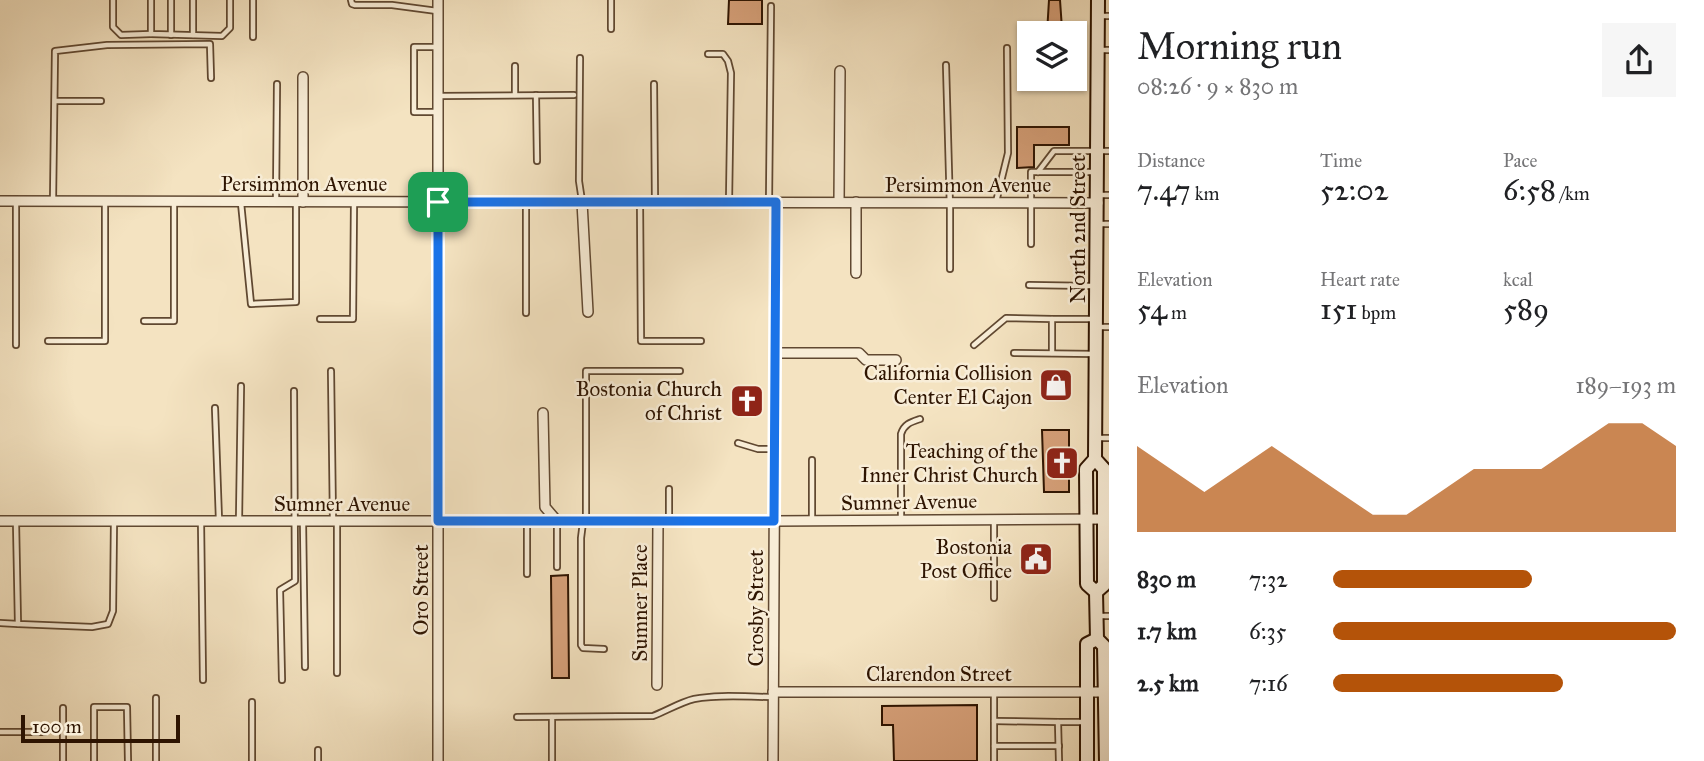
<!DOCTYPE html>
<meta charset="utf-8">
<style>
body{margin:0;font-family:"IM FELL Great Primer",serif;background:#f6f6f6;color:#202124;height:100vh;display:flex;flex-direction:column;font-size:26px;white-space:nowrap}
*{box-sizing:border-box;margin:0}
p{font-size:23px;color:#757577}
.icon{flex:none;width:38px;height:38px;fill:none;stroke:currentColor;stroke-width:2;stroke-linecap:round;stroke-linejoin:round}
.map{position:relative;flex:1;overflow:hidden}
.sheet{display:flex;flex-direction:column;background:#fff;width:595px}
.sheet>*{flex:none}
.buttons{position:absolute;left:1017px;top:21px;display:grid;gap:14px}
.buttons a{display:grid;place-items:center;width:70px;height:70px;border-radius:0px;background:#fff;box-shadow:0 2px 5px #0004;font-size:35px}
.scale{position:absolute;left:21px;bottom:18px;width:159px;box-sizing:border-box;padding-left:7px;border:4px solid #2e1401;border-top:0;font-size:19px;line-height:24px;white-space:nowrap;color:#2e1401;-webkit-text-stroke:5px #f8edd7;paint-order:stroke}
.pin{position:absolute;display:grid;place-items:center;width:60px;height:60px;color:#fff;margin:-30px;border-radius:14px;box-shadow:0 4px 10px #0006}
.round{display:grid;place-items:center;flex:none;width:74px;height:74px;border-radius:0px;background:#f6f6f6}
.head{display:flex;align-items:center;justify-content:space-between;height:119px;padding:0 28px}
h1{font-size:38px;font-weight:600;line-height:52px}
.metrics{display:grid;grid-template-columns:repeat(3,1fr);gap:10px;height:119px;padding:7px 28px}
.metrics div{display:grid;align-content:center}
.metrics b{font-size:30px;font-weight:600}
.metrics small{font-size:19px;font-weight:400}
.metrics p{font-size:19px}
.chart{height:196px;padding:14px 28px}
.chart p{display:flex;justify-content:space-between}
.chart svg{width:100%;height:126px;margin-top:7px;fill:#b45309;opacity:.7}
ul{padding:0 28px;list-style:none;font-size:23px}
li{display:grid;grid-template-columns:112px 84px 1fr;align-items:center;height:52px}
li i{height:18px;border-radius:9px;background:#b45309}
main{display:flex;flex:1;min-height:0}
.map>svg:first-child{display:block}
.building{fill:#d7a17a;stroke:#2e1401;stroke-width:2}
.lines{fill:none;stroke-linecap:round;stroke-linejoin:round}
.lane-casing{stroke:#604831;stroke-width:8}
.street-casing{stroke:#604831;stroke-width:12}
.secondary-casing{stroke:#2e1401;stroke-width:16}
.lane{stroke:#f8edd7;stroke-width:4.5}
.street{stroke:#f8edd7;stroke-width:9}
.secondary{stroke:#f8edd7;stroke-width:12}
.route-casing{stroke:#fff;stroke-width:14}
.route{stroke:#1a73e8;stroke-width:9}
.labels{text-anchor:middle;stroke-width:5;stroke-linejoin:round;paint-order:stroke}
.street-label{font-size:21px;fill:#2e1401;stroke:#f8edd7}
.poi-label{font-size:21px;fill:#2e1401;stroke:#f8edd7;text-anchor:end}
</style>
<main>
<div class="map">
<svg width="1109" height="761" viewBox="0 0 1109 761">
<rect width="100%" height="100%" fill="#f4e3c1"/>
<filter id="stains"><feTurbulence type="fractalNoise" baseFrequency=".00286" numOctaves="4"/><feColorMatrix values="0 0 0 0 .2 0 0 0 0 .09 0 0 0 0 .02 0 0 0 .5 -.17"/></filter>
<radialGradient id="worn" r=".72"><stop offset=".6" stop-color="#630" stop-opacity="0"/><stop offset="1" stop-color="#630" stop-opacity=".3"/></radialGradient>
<g class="building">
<path d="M729,0h33v24h-34z"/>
<path d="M1049,0h11l2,29h-3v4h-12z"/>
<path d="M1017,127h52v18h-35v22l-17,1z"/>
<path d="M1042,430h27v62h-25z"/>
<path d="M568,575l1,103h-17l-1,-102z"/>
<path d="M977,705v56h-83l-1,-36h-11v-19z"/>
</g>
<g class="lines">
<g class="lane-casing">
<g id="lane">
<path d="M113,0v27l8,8 30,-1"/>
<path d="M151,0v34l71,2 8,-8v-28"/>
<path d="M171,0v35"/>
<path d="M253,0v37"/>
<path d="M351,0l1,4 3,1h37l45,6"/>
<path d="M1099,16h10"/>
<path d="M611,29v-29"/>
<path d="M193,35v-35"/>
<path d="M437,47h-23v65h23"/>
<path d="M1099,50h10"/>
<path d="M708,54h15l5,7 3,12 -2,128"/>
<path d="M580,58l-1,123 3,20"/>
<path d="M946,65l4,144v60"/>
<path d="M515,66v29"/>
<path d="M654,84l1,117"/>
<path d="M536,95l1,66"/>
<path d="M439,96l135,-1"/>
<path d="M55,101h46"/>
<path d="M1038,172l16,-21h55"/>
<path d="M1099,195h10"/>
<path d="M53,200l2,-149 52,-6 103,-1 1,34"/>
<path d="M276,201l1,-117"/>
<path d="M769,201l2,-195"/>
<path d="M16,202v143"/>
<path d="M640,202l1,139h60"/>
<path d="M996,202l12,-49 -1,-105"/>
<path d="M241,203l10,101 45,-2v-99"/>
<path d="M526,203v110"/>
<path d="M1099,224h10"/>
<path d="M1031,244v-72h63"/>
<path d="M1029,285l64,1"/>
<path d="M320,319h33l1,-116"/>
<path d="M1052,319h42"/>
<path d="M144,321h30v-119"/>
<path d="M1097,327h12"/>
<path d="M48,341h57v-138"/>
<path d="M974,345l32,-27 46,1v34"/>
<path d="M1014,353l82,1"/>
<path d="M331,371l2,150"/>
<path d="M215,408l4,112"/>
<path d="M1096,438h13"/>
<path d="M738,443l20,6h16"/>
<path d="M812,519v-59"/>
<path d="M901,519v-85c3,-10 10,-12 19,-15"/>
<path d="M239,520l2,-134"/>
<path d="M586,520v-149h94"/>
<path d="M669,520v-31"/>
<path d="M994,520v78"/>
<path d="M16,522l2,102 74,3 16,-3 5,-13 1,-90"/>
<path d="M201,522l2,158"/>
<path d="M303,522l2,145"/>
<path d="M337,522v151"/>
<path d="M527,522v52"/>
<path d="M557,522v45"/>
<path d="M583,522l-2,16v107l2,3 21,1"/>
<path d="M1097,616h12"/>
<path d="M0,623l18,1"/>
<path d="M282,680l-2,-90 15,-9 -1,-190"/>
<path d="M994,692v69"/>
<path d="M156,698v63"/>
<path d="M252,702v59"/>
<path d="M63,708v53"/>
<path d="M517,717l136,-1c13,-5 28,-14 41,-17 25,-5 53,-2 78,-2"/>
<path d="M552,717v44"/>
<path d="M994,721l64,1"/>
<path d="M0,732h44"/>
<path d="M994,746h65"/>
<path d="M318,750v11"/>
<path d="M94,761v-54h33l1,54"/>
<path d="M1059,761l-1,-39h27"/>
</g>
</g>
<g class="street-casing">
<g id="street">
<path d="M438,0v761"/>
<path d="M303,77v125"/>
<path d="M0,201l1098,2"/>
<path d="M582,202l6,110"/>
<path d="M839,202l1,-131"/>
<path d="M856,202v71"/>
<path d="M775,353h84l7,7h30"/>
<path d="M543,413l2,94 12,14"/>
<path d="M0,521h774l330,-2"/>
<path d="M657,685l1,-164"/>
<path d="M773,692h331"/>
<path d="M773,761l3,-559"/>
</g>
</g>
<g class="secondary-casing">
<g id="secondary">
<path d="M1095,459l-9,10 1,115 9,8 1,47 7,7 2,115"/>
<path d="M1096,592l8,-7v-116l-9,-10 3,-459"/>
<path d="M1087,761v-117l10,-5"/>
</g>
</g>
<use href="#lane" class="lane"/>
<use href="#street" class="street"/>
<use href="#secondary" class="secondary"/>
</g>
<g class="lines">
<g class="route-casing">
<path id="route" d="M438,202h338l-2,319h-336z"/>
</g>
<use href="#route" class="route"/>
</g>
<defs>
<g id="shop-square" transform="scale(1.75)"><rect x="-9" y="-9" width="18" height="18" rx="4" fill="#8f2418" stroke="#f8edd7"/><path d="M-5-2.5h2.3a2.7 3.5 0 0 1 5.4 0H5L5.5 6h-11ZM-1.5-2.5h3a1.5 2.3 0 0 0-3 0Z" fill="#fff"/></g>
<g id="church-square" transform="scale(1.75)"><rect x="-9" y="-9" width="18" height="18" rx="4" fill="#8f2418" stroke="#f8edd7"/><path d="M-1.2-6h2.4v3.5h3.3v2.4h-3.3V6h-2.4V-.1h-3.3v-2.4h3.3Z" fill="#fff"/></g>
<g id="civic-square" transform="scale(1.75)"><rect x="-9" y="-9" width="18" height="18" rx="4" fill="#8f2418" stroke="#f8edd7"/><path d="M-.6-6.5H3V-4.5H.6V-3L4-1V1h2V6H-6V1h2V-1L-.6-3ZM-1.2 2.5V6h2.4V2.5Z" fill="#fff"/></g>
</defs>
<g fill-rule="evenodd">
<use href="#shop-square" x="1056" y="385"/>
<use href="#church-square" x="747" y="401"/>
<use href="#church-square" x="1062" y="463"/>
<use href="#civic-square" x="1036" y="559"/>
</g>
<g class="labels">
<g class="street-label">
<text x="304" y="191">Persimmon Avenue</text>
<text x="968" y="192">Persimmon Avenue</text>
<text transform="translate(1078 229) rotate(-90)" y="7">North 2nd Street</text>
<text transform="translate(909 502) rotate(-1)" y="7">Sumner Avenue</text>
<text x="342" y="511">Sumner Avenue</text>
<text transform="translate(421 590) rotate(-90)" y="7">Oro Street</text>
<text transform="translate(640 603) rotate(-90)" y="7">Sumner Place</text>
<text transform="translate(756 608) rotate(-90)" y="7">Crosby Street</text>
<text x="939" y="681">Clarendon Street</text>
</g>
<g class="poi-label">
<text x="1032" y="380">California Collision<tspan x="1032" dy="24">Center El Cajon</tspan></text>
<text x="722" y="396">Bostonia Church<tspan x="722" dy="24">of Christ</tspan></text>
<text x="1038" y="458">Teaching of the<tspan x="1038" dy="24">Inner Christ Church</tspan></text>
<text x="1012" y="554">Bostonia<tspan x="1012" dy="24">Post Office</tspan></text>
</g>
</g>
<rect width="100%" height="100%" filter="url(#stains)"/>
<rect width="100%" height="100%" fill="url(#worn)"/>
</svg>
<div class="buttons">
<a><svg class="icon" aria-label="layers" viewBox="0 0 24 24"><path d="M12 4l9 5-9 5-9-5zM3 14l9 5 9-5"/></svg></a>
</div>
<div class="scale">100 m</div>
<div class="pin" style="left:438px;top:202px;background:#1e9e55"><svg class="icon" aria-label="arrive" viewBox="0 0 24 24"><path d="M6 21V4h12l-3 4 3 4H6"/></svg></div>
</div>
<section class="sheet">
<div class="head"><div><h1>Morning run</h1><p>08:26 · 9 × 830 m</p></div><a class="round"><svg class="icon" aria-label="share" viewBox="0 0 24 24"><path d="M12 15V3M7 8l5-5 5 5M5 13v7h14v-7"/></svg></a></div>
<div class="metrics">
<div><p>Distance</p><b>7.47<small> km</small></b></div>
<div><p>Time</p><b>52:02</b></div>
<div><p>Pace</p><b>6:58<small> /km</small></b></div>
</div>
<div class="metrics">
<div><p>Elevation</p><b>54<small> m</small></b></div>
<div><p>Heart rate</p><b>151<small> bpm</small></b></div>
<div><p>kcal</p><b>589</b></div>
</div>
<div class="chart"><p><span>Elevation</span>189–193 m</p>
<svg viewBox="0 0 160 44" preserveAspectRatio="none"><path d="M0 44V14L10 22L20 30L30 22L40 14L50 22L60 30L70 38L80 38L90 30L100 22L110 22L120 22L130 14L140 6L150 6L160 14V44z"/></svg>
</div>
<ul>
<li><b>830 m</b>7:32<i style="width:58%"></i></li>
<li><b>1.7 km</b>6:35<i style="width:100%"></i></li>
<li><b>2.5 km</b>7:16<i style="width:67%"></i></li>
</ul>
</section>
</main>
